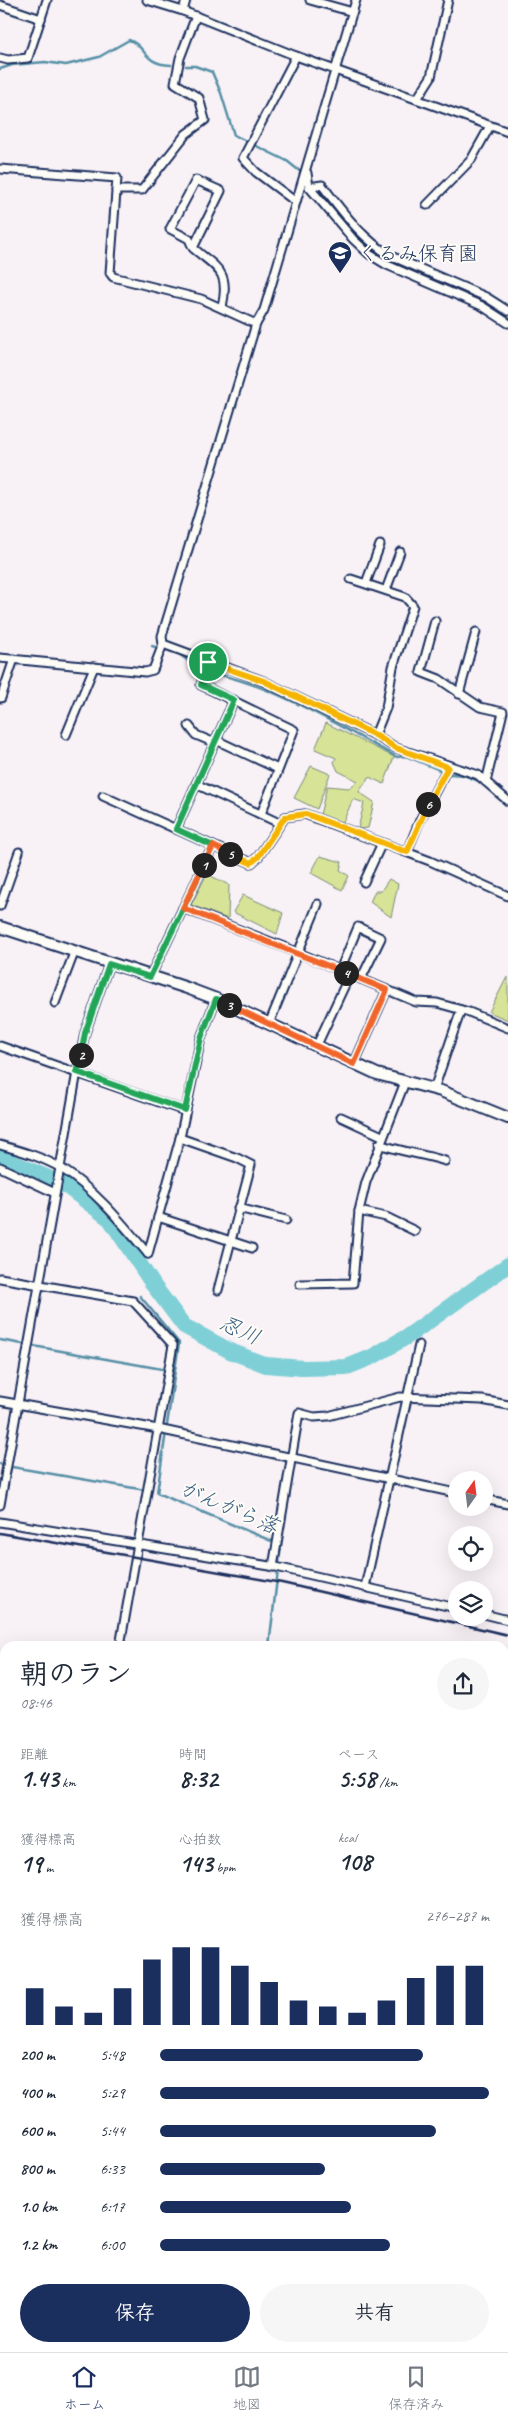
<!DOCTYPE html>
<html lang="ja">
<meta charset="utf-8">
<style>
body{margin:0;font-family:Caveat,"Klee One",sans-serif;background:#f6f6f7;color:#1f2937;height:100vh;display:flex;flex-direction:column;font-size:19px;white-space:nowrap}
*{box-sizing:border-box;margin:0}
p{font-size:16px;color:#747a83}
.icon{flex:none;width:28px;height:28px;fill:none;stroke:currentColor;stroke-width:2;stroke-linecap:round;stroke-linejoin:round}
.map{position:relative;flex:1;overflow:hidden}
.sheet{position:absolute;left:0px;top:1641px;width:509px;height:711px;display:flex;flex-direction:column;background:#fff;border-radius:15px 15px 0 0;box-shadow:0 5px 20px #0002}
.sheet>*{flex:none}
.needle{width:32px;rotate:14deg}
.buttons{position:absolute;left:448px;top:1471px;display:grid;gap:10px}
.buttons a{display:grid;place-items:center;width:45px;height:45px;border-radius:50%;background:#fff;box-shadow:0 5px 20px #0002;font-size:25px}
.pin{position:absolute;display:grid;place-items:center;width:42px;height:42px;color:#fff;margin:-21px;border:2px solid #fff;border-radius:50%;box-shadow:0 1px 5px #0007}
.km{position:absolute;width:25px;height:25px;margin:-12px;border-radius:50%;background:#222;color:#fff;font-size:14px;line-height:25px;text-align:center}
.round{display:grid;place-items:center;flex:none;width:52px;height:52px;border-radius:26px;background:#f6f6f7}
.overview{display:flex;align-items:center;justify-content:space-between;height:85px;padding:0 20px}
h1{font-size:28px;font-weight:800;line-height:38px}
.stats{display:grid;grid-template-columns:repeat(3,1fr);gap:8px;height:85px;padding:5px 20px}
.stats div{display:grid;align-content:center}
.stats b{font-size:25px;font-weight:800}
.stats small{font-size:14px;font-weight:400}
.stats p{font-size:14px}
.chart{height:140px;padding:10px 20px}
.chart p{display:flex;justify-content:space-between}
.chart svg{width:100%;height:90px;margin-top:5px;stroke:#1b2f5e;stroke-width:6}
.action{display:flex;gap:10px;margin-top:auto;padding:10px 20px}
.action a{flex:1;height:58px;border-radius:30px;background:#1b2f5e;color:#fff;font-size:20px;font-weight:800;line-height:58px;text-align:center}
.action a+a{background:#f6f6f7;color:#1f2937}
ul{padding:0 20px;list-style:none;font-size:16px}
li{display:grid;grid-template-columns:80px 60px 1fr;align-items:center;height:38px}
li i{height:12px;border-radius:6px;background:#1b2f5e}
.dock{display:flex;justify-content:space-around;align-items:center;height:70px;border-top:1px solid #e0e1e3;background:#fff;font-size:14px;color:#747a83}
.dock a{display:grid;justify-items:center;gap:2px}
.dock .current{color:#1b2f5e}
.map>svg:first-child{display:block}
.green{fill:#d7e396;stroke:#79897a}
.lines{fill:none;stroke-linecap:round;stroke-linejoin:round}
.stream{stroke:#5790a6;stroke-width:2.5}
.river{stroke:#7fd0d6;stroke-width:16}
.street-casing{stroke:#1b2f5e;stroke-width:11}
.secondary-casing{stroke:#1b2f5e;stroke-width:14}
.highway-casing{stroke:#1b2f5e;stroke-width:16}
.street{stroke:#fdfcf7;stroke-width:7}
.secondary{stroke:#fdfcf7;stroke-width:10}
.highway{stroke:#fdfcf7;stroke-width:12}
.rail{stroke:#1b2f5e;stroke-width:2.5}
.split-1-casing{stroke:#fff;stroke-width:10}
.split-2-casing{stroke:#fff;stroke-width:10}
.split-3-casing{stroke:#fff;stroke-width:10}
.split-4-casing{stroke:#fff;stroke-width:10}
.split-5-casing{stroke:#fff;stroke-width:10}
.split-6-casing{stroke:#fff;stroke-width:10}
.split-7-casing{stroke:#fff;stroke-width:10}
.split-1{stroke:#22a559;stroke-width:6}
.split-2{stroke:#22a559;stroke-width:6}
.split-3{stroke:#22a559;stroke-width:6}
.split-4{stroke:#f0652b;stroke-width:6}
.split-5{stroke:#f0652b;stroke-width:6}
.split-6{stroke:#f5b400;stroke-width:6}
.split-7{stroke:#f5b400;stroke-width:6}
.labels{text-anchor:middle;stroke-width:4;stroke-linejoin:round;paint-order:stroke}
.poi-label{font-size:20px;fill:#1b2f5e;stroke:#fdfcf7;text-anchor:start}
.water-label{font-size:21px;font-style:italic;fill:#395f82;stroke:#fdfcf7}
</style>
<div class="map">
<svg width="508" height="2352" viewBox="0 0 508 2352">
<rect width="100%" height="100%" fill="#f8f1f6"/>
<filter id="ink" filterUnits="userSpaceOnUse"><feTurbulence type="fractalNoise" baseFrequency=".02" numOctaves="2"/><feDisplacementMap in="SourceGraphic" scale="10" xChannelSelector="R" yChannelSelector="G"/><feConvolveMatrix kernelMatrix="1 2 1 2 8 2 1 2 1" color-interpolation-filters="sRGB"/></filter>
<g filter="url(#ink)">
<g class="green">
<path d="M326,723l68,34 -10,27 -15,-7 -10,15 15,10 -6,26 -10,1 6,-26 -11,-4 -10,23 -24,-3 8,-33 22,2 9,-7 -20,-10 -4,-9 2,-4 -21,-9z"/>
<path d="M311,766l19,8 -13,35 -23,-11z"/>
<path d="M320,856l22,6 -2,8 9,6 -7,14 -31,-17z"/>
<path d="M207,874l22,11 -1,34 -37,-14z"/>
<path d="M389,879l9,5 -7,33 -21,-15 5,-11h6z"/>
<path d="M243,895l40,18 -6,21 -44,-22z"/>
<path d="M507,977h1v43l-19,-8z"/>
</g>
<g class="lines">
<g class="stream">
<path d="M186,66h9l17,6 9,21 13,42 53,26 15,12"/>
<path d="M0,69l12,-4 33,-3 21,3 33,-8 30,-17c18,6 13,24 42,25"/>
<path d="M319,191l36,44 16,15 115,53 22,14"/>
<path d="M152,646l6,2"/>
<path d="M167,650l12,4 20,15"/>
<path d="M216,674c62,13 125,54 181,83l9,-1 34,14"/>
<path d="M450,774l14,1 17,7"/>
<path d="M153,1287l1,-1"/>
<path d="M140,1296l39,47 -22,150 124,52 -12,101"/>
<path d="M0,1340l162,29"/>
<path d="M0,1464l3,1"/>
<path d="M12,1467l133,23"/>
<path d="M504,1888l4,3"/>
<path d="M464,2348l4,4"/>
</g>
<path class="river" d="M0,1157l65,28 45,34 44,67 30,40 46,25 36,14 37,3 44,-1 25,-10 36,-21 100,-71"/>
<g class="street-casing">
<g id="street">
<path d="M147,0l36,11 113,45 212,76"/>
<path d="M310,0l43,12"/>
<path d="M0,5l41,14"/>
<path d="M183,11l3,-11"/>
<path d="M0,58l8,2 20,-2 19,-58"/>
<path d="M417,99l14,-22 17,-77"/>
<path d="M0,169l117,9 -7,95 3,4 88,22 55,25"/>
<path d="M307,173l2,14 44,52 16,15 18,11 95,41 26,17"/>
<path d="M309,187l13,-2c21,27 39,53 69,71l95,41 22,14"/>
<path d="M116,190h26l44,-56 19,-14 -6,-22 -24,-15 5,-25 16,-42"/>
<path d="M296,202l-40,-30 -13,-14 53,-102"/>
<path d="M427,205l44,-45 19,-34"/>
<path d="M193,248l-4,-9 -19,-10 26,-49 25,11 -28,57c25,21 37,23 29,59"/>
<path d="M351,579l54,18 8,9 -20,61 -7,41 -11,27"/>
<path d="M366,583l14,-38"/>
<path d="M386,590l14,-38"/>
<path d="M435,621l-14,51 18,7 41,28 23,5 -17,70"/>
<path d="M163,644l100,37 112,54 21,13 82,27 30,26"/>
<path d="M0,658l145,14 8,-2 10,-26 -1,-8 94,-312 8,-14 92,-310"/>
<path d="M208,662l-7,23 93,45 -33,84"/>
<path d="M459,694l17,-62"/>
<path d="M1,698l13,-39"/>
<path d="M189,726l7,9 19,8"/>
<path d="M66,735l28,-68"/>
<path d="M216,740l62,29"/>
<path d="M196,784l83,39"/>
<path d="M103,796l148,67 7,-6 27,-40 20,-3 125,47 78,35"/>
<path d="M176,829l58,-129"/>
<path d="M407,852l13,-32 28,-53"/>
<path d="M364,882l18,-39"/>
<path d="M0,906l19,-54"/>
<path d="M183,908l116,45 117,49 21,1 32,9 39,16"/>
<path d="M340,970l18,-43 23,11 -20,41"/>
<path d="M150,977l63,-131"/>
<path d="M216,999l-15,39 -21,100 57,20 14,7 -33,125"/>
<path d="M55,1003l19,-50"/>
<path d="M269,1024l49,-120"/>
<path d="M0,1046l185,65"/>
<path d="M316,1047l34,-73"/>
<path d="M354,1064l33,-74"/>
<path d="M434,1089l27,-79"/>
<path d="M341,1117l41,19"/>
<path d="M379,1144c23,8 44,10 66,17"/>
<path d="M0,1145c21,6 42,12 61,23 35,23 60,54 87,86"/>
<path d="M0,1167l55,26"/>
<path d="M238,1208l48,12"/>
<path d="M359,1211l27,6 29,14"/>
<path d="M158,1217l94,31"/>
<path d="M148,1254l32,-116"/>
<path d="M0,1278l133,23 40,44 -53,301"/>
<path d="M300,1284l53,-1 6,-72 7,-29 39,-100"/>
<path d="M0,1401l158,28 298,64"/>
<path d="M484,1499l24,5"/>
<path d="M0,1505l77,-433 8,-39 24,-69"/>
<path d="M0,1522l276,45 180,41"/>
<path d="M273,1567l26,-154 15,4 14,-1 72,-19 82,3 26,5"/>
<path d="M365,1587l54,-242"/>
<path d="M484,1614l24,6"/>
<path d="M0,1821l5,5"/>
<path d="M504,1829l4,-11"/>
<path d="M504,1879l4,3"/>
<path d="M504,1898l4,3"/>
<path d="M0,1923l5,-4"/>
<path d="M0,1985l5,5"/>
<path d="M504,2080l4,1"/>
<path d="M0,2142l5,7"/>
<path d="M504,2206l4,1"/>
<path d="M504,2293h4"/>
<path d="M504,2303l4,4"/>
<path d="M0,2310l5,-6"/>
<path d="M245,2352l3,-4"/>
</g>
</g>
<g class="secondary-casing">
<g id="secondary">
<path d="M0,927l187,61 29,11 161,75 64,17 67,27"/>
<path d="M504,1763l4,2"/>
</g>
</g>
<g class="highway-casing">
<g id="highway">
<path d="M0,1784l5,6"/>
<path d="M451,2348l4,4"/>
</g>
</g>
<use href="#street" class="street"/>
<use href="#secondary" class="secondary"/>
<use href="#highway" class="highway"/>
<g class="rail">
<path d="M0,1533l282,50 226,52"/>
<path d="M0,1928l5,4"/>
<path d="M504,2319l4,4"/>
</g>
</g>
</g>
<g class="lines" filter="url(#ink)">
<g class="split-1-casing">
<path id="split-1" d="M204,865l9,-19 -37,-17 58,-129 -33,-15 7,-23"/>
</g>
<g class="split-2-casing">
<path id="split-2" d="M81,1055l4,-22 24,-69 41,13 54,-112"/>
</g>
<g class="split-3-casing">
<path id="split-3" d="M81,1055l-4,17 108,38 16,-72 15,-39 13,6"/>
</g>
<g class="split-4-casing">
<path id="split-4" d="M229,1005l125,59 33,-74 -41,-17"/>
</g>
<g class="split-5-casing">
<path id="split-5" d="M230,854l-17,-8 -30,62 163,65"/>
</g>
<g class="split-6-casing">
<path id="split-6" d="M230,854l21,9 7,-6 27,-40 21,-3 101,38 21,-48"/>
</g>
<g class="split-7-casing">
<path id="split-7" d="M208,662l56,19 111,54 21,13 52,19 -20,37"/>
</g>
<use href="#split-1" class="split-1"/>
<use href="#split-2" class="split-2"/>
<use href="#split-3" class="split-3"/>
<use href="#split-4" class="split-4"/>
<use href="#split-5" class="split-5"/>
<use href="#split-6" class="split-6"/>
<use href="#split-7" class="split-7"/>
</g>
<defs>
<g id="school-pin" transform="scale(1.25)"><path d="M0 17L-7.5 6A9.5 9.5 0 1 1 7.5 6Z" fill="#1b2f5e" stroke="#fdfcf7"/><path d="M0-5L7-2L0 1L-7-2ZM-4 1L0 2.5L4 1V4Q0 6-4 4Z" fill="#fff"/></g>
</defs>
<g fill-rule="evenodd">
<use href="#school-pin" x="340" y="253"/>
</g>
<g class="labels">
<g class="poi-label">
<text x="358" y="260">くるみ保育園</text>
</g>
<g class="water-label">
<text transform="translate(240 1330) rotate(24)" y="7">忍川</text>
<text transform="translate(229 1507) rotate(23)" y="7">がんがら落</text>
</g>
</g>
</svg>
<div class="buttons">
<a><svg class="needle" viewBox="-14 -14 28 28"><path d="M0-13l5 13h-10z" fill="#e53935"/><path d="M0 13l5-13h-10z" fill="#747a83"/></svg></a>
<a><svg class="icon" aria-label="locate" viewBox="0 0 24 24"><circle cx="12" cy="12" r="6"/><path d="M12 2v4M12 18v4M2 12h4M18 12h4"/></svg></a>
<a><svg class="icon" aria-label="layers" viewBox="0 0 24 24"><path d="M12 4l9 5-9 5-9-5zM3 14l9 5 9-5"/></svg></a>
</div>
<div class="pin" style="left:208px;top:662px;background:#1e9e55"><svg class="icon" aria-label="arrive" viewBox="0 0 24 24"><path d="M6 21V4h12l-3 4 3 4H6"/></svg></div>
<b class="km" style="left:204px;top:865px">1</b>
<b class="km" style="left:81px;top:1055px">2</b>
<b class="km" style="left:229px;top:1005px">3</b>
<b class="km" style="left:346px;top:973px">4</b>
<b class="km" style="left:230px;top:854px">5</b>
<b class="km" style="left:428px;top:804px">6</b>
<section class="sheet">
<div class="overview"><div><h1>朝のラン</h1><p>08:46</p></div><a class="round"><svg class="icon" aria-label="share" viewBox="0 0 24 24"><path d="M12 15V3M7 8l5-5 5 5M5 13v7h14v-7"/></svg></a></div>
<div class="stats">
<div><p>距離</p><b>1.43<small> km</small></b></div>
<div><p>時間</p><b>8:32</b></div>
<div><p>ペース</p><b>5:58<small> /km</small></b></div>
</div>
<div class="stats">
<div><p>獲得標高</p><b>19<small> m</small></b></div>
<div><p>心拍数</p><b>143<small> bpm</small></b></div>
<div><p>kcal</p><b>108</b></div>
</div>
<div class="chart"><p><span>獲得標高</span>276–287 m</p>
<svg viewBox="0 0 160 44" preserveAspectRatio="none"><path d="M5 44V26M15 44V35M25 44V38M35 44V26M45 44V12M55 44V6M65 44V6M75 44V15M85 44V23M95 44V32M105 44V35M115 44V38M125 44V32M135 44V21M145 44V15M155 44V15"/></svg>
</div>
<ul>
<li><b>200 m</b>5:48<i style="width:80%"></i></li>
<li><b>400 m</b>5:29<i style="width:100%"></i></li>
<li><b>600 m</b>5:44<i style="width:84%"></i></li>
<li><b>800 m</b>6:33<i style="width:50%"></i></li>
<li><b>1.0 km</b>6:17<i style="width:58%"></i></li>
<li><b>1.2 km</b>6:00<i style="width:70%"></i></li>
</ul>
<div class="action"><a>保存</a><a>共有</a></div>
</section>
</div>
<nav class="dock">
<a class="current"><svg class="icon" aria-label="home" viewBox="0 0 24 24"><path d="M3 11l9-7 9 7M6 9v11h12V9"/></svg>ホーム</a>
<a><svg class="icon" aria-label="map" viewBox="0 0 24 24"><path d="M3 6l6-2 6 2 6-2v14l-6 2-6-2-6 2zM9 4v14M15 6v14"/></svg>地図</a>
<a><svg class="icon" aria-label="saved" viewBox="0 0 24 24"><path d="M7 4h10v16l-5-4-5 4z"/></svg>保存済み</a>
</nav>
